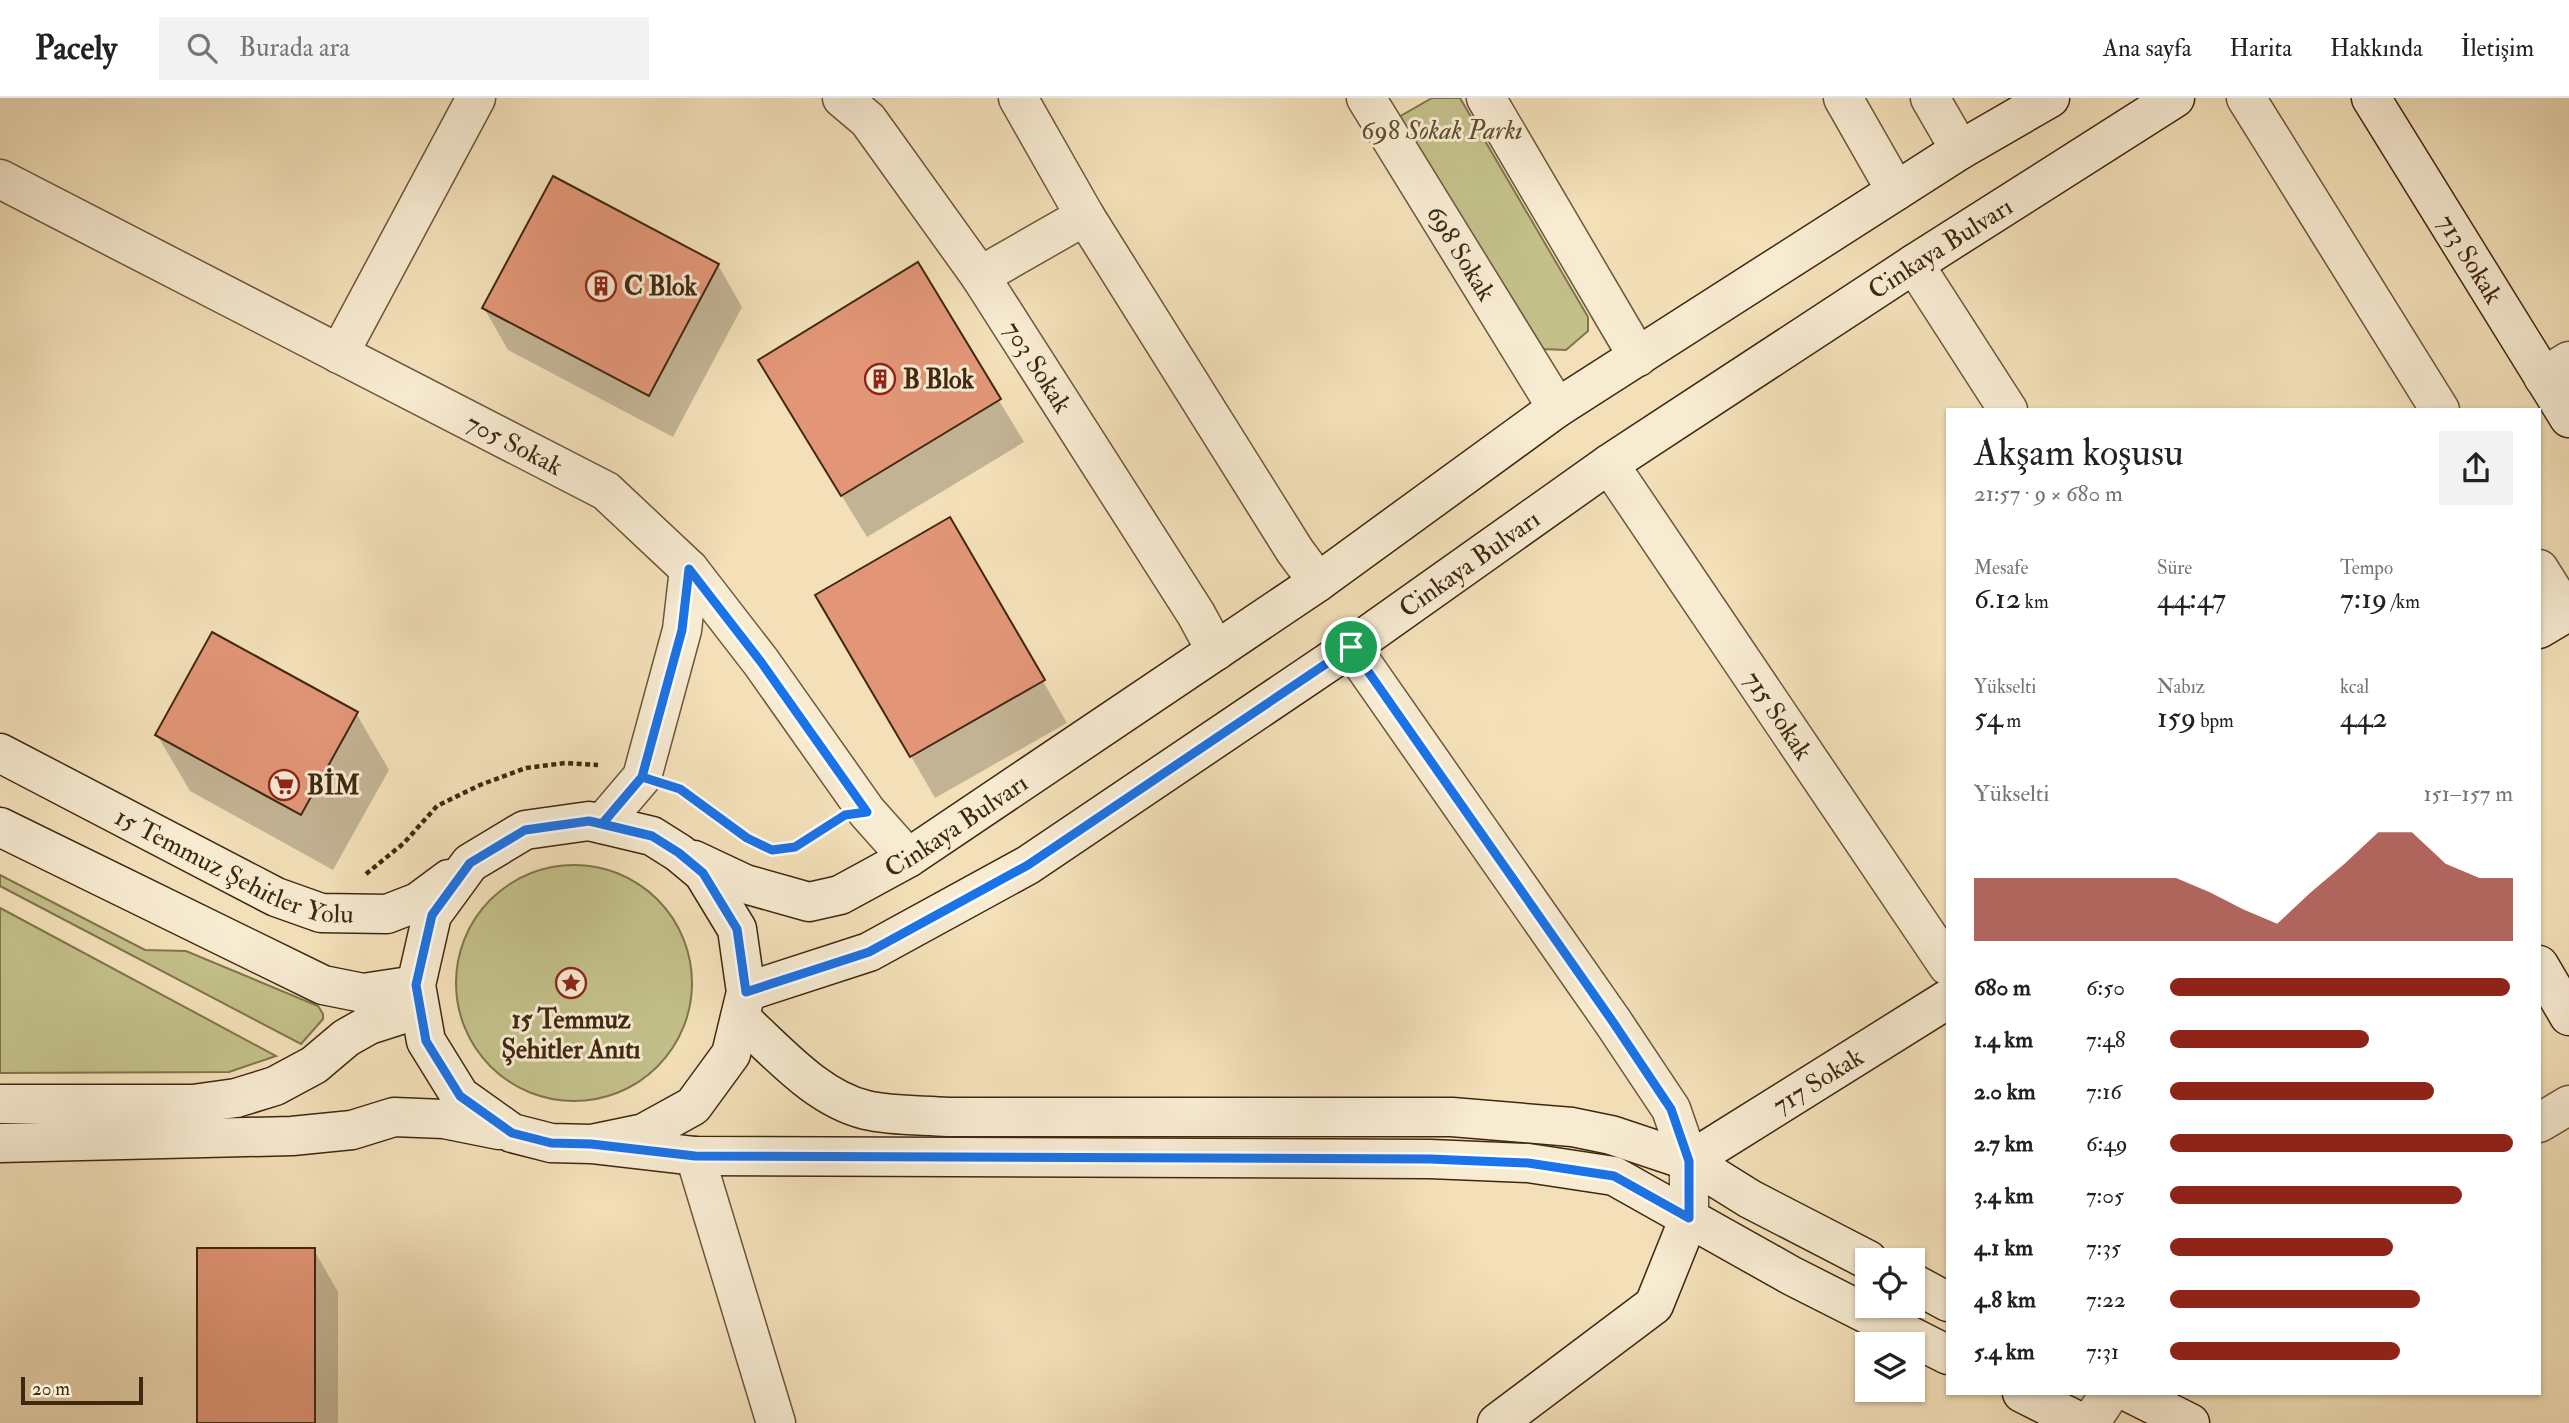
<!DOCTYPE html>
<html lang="tr">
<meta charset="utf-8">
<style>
body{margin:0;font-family:"IM FELL Double Pica",serif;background:#f2f2f2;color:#222;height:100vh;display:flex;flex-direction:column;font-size:26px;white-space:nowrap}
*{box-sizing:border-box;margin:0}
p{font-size:23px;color:#767676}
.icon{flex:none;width:38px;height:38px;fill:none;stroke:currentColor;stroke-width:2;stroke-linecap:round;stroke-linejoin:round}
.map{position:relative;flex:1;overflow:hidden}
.sheet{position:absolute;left:1946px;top:310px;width:595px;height:987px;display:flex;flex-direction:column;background:#fff;border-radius:0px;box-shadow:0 2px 5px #0004}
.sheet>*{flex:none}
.tools{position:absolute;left:1855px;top:1150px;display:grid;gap:14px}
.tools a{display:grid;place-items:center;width:70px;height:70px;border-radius:0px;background:#fff;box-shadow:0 2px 5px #0004;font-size:35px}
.scale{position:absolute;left:21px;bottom:18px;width:122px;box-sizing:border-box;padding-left:7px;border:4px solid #40270f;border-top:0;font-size:19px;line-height:24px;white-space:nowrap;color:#40270f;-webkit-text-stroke:5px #f7ebd2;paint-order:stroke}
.pin{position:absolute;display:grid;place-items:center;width:60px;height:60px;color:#fff;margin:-30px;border:4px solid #fff;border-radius:50%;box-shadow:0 2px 7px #0007}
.round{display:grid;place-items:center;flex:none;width:74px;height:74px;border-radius:0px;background:#f2f2f2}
.overview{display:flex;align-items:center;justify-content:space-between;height:119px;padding:0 28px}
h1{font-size:38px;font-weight:600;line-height:52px}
.figures{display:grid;grid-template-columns:repeat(3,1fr);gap:10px;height:119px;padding:7px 28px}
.figures div{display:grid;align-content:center}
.figures b{font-size:30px;font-weight:600}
.figures small{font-size:19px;font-weight:400}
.figures p{font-size:19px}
.chart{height:196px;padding:14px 28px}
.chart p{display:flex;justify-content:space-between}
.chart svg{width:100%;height:126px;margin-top:7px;fill:#8f2418;opacity:.7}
ul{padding:0 28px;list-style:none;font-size:23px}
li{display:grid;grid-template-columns:112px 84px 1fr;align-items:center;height:52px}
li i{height:18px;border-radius:9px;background:#8f2418}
header{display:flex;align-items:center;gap:42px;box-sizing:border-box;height:98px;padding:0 35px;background:#fff;border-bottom:2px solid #e0e0e0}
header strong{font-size:33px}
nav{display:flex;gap:38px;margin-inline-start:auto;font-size:24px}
.search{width:490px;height:63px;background:#f2f2f2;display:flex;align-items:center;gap:18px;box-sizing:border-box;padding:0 24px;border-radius:0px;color:#767676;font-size:26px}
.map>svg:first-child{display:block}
.green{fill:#c3c08a;stroke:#82744c;stroke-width:2}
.shadow{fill:#0003}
.building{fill:#e29677;stroke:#40270f;stroke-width:2}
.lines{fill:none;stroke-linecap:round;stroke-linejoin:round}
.street-casing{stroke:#6d553a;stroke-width:41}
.secondary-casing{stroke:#40270f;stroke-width:41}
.path{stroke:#40270f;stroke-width:4.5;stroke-dasharray:5 3.5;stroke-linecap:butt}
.street{stroke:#f7ebd2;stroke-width:38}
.secondary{stroke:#f7ebd2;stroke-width:38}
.route-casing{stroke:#fff;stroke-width:14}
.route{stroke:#1a73e8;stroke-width:9}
.labels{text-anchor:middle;stroke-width:6;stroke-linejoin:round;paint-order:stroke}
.park-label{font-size:26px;font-style:italic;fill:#614d2e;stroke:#f7ebd2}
.street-label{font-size:26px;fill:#40270f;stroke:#f7ebd2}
.poi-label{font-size:26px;font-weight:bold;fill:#40270f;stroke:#f7ebd2;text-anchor:start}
</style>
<header>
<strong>Pacely</strong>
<div class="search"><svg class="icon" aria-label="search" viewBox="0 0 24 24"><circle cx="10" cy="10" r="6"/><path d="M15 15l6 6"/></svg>Burada ara</div>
<nav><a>Ana sayfa</a><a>Harita</a><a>Hakkında</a><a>İletişim</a></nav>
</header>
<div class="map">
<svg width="2569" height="1325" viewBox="0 0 2569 1325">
<rect width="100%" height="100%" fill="#f3e0b9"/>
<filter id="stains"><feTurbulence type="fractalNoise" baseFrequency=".00286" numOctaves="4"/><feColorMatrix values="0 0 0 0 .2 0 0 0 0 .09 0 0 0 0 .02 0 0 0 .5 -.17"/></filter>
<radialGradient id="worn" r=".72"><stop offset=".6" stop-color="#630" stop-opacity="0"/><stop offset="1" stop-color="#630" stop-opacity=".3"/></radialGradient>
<g class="green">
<path d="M1432,0h28l128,219v14l-22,19 -24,-1 -145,-231z"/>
<circle cx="574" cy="885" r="118"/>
<path d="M0,777l145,75 41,1 132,55 5,8v5l-22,25 -301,-158z"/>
<path d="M0,810l4,2 272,146 -47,16 -229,1z"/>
</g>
<g class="shadow">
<path d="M718,167l24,42 -69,130 -165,-87 -24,-42z"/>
<path d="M917,167l107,177 -157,95 -83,-135z"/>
<path d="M950,421l117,204 -132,75 -117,-203z"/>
<path d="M356,615l33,57 -56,100 -143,-79 -33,-56z"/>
<path d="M314,1152l24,42v131h-139z"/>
</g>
<g class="building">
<path d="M553,78l166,88 -70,132 -167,-88z"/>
<path d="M918,164l83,137 -160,97 -83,-136z"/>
<path d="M950,419l95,163 -135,77 -95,-162z"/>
<path d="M212,534l146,80 -57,103 -146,-80z"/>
<rect x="197" y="1150" width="118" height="175"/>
</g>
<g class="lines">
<g class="street-casing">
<g id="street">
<path id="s1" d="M842,0l26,22 112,156 216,338 20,37"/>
<path d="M1018,0l67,118 210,335 23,31"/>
<path id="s2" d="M1366,0l191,310"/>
<path d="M1486,0l152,259"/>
<path d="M1843,0l53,93"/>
<path d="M1930,0l30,52"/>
<path d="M2246,0l194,312"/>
<path id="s3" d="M0,81l606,312 83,78 72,93 106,150 41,46"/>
<path d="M1914,166l94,146"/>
<path d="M980,178l105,-60"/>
<path d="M339,256l137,-256"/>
<path d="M2543,279l26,-16"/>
<path id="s4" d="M1609,366l339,502"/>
<path d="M2539,471l27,43"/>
<path d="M1351,549l262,375 58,87 18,52v57"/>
<path d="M602,726l40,-47 40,-147 7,-61"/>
<path d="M2539,1025l30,-18"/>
<path d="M695,1058l81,267"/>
<path d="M2090,1325l20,-30"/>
</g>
</g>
<g class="secondary-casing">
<g id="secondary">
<path id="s5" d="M2371,0l198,320"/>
<path d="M2539,531l30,-18"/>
<path id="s6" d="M0,655l276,144 45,16 66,1 31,-12 31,-23"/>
<path d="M0,729l323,158 40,8 53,-8"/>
<path id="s7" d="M694,762l51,24 64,18 31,-7 68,-37 410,-276 239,-174 403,-258 90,-52"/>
<path d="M2539,867l30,51"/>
<path id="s8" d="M746,894l123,-40 159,-87 323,-218 258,-183 305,-200 261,-166"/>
<path d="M740,920c37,33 76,80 126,92 26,6 55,5 82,7h504l120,10 39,8 78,26 61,38 118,61"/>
<path d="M0,1006h193l43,-6 39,-12 39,-21 32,-27 23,-13 50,-16"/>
<path d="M0,1045l292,-7 60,-6 42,-13 50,2 55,11"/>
<path d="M591,1046l53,-11 49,-27 38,-52 15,-62 -9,-63 -34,-56 -24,-20 -27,-17 -63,-15 -64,9 -55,33 -38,52 -16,70 10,56 34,55 52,37 39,10 40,1 104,12 735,3 98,4 86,13 178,100 156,79"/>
<path id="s9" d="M1689,1063l259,-162"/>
<path d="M1913,1185l35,19"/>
<path d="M2022,1295l60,30"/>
<path d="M2130,1295l60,30"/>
<path d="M1497,1325l157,-118 35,-87"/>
</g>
</g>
<g class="path">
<path d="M680,691l64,46"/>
<path d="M777,751l18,-2 33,-22"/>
<path d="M366,776l38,-31 33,-37 43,-21 46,-17 39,-5 33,2"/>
</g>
<use href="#street" class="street"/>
<use href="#secondary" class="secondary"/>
</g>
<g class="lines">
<g class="route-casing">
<path id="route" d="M1351,549l-323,218 -159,87 -123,40 -9,-63 -34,-56 -24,-20 -27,-17 -50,-12 40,-47 40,-147 7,-61 72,93 106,150 -22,3 -50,32 -23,3 -25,-12 -67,-49 -38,-12 -40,47 -13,-3 -64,9 -55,33 -38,52 -16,70 10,56 34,55 52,37 39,10 40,1 104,12 735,3 98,4 86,13 75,42v-57l-18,-52 -58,-87 -262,-375"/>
</g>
<use href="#route" class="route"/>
</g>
<defs>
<g id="building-ring" transform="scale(1.575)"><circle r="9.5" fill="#f7ebd2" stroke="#8f2418" stroke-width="1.5"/><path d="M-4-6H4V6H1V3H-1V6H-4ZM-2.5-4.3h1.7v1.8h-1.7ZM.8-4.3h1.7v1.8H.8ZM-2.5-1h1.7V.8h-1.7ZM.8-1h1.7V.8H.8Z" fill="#8f2418"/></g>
<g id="supermarket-ring" transform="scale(1.575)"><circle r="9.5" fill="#f7ebd2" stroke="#8f2418" stroke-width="1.5"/><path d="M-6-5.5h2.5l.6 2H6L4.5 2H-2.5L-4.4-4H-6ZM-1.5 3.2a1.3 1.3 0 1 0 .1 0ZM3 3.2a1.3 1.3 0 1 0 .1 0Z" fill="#8f2418"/></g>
<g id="sight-ring" transform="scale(1.575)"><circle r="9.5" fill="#f7ebd2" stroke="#8f2418" stroke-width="1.5"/><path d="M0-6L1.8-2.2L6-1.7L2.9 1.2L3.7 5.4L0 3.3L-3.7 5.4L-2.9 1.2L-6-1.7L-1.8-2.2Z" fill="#8f2418"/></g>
</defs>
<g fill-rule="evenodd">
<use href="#building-ring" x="601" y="188"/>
<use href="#building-ring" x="880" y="281"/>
<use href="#supermarket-ring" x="284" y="687"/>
<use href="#sight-ring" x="571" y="885"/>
</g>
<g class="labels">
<g class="park-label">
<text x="1442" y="41">698 Sokak Parkı</text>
</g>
<g class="street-label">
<text dy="9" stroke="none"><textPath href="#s8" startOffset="1412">Cinkaya Bulvarı</textPath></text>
<text dy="9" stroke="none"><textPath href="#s2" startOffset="182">698 Sokak</textPath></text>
<text dy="9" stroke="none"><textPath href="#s5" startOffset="189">713 Sokak</textPath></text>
<text dy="9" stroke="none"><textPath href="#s1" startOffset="334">703 Sokak</textPath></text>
<text dy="9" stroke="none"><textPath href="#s3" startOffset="579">705 Sokak</textPath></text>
<text dy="9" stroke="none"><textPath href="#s8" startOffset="845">Cinkaya Bulvarı</textPath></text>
<text dy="9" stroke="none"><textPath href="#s4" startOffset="303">715 Sokak</textPath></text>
<text dy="9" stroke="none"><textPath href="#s7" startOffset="290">Cinkaya Bulvarı</textPath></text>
<text dy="9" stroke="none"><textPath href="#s6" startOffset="262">15 Temmuz Şehitler Yolu</textPath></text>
<text dy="9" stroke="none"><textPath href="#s9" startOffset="152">717 Sokak</textPath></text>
</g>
<g class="poi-label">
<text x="624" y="197">C Blok</text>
<text x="903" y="290">B Blok</text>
<text x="307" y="696">BİM</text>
<text x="571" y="930" text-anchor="middle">15 Temmuz<tspan x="571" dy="30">Şehitler Anıtı</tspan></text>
</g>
</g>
<rect width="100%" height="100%" filter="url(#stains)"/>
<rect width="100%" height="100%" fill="url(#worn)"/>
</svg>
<div class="tools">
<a><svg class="icon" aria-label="locate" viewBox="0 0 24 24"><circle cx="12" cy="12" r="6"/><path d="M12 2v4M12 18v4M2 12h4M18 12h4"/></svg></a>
<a><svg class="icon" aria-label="layers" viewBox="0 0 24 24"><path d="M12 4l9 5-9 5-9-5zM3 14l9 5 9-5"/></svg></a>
</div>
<div class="scale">20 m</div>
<div class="pin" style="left:1351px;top:549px;background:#1e9e55"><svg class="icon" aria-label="arrive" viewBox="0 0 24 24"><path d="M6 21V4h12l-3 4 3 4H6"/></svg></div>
<section class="sheet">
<div class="overview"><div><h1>Akşam koşusu</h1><p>21:57 · 9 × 680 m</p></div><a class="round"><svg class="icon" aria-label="share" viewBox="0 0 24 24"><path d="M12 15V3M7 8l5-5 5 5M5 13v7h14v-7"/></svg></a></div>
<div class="figures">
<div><p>Mesafe</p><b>6.12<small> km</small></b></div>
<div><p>Süre</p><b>44:47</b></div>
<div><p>Tempo</p><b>7:19<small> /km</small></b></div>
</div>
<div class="figures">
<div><p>Yükselti</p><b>54<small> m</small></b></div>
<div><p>Nabız</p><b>159<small> bpm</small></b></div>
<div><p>kcal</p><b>442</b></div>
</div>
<div class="chart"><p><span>Yükselti</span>151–157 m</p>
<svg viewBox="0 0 160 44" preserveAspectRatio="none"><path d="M0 44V22L10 22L20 22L30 22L40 22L50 22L60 22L70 27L80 33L90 38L100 27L110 17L120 6L130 6L140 17L150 22L160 22V44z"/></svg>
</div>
<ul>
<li><b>680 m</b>6:50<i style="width:99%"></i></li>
<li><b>1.4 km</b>7:48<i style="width:58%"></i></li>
<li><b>2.0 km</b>7:16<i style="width:77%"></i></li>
<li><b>2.7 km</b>6:49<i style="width:100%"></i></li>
<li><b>3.4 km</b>7:05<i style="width:85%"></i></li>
<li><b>4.1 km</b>7:35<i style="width:65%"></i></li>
<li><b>4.8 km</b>7:22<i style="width:73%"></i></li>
<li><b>5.4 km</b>7:31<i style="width:67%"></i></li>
</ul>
</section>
</div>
